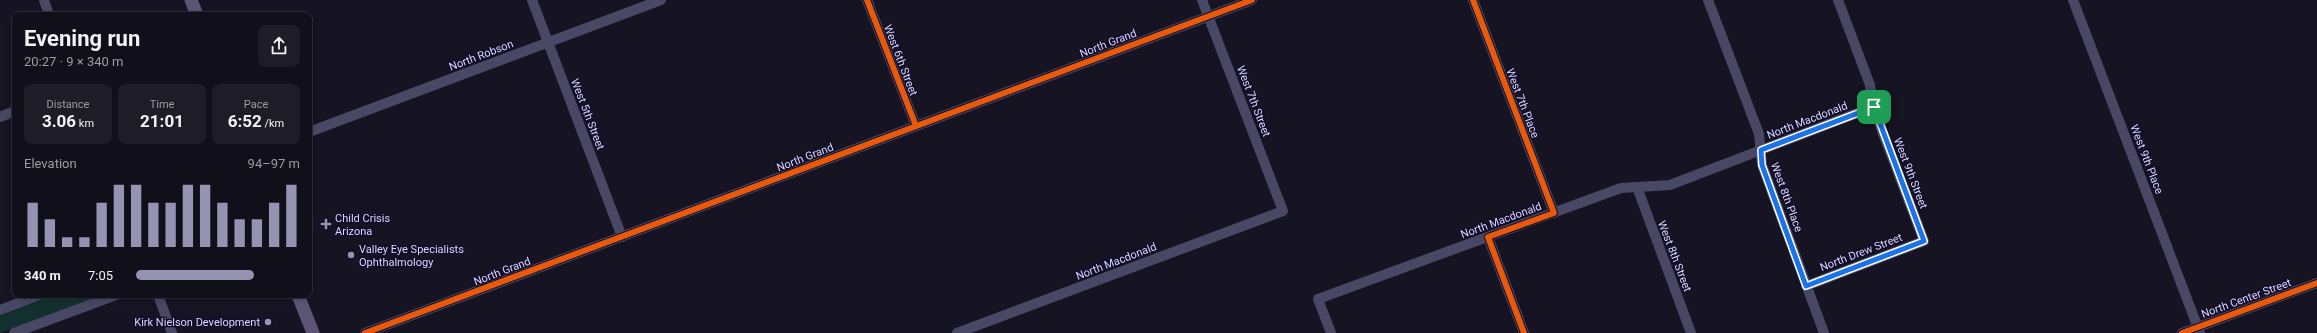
<!DOCTYPE html>
<meta charset="utf-8">
<style>
body{margin:0;font-family:Roboto,sans-serif;background:#1e1d27;color:#f1f3f6;height:100vh;display:flex;flex-direction:column;font-size:15px;white-space:nowrap}
*{box-sizing:border-box;margin:0}
p{font-size:13px;color:#9c9ca2}
.icon{flex:none;width:22px;height:22px;fill:none;stroke:currentColor;stroke-width:2;stroke-linecap:round;stroke-linejoin:round}
.map{position:relative;flex:1;overflow:hidden}
.panel{position:absolute;left:12px;top:12px;width:300px;height:286px;display:flex;flex-direction:column;background:#100f1a;border-radius:8px;box-shadow:0 2px 6px #0003,0 0 0 1px #302f39}
.panel>*{flex:none}
.pin{position:absolute;display:grid;place-items:center;width:34px;height:34px;color:#fff;margin:-17px;border-radius:8px;box-shadow:0 2px 6px #0006}
.round{display:grid;place-items:center;flex:none;width:42px;height:42px;border-radius:8px;background:#1e1d27}
.head{display:flex;align-items:center;justify-content:space-between;height:68px;padding:0 12px}
h1{font-size:22px;font-weight:700;line-height:30px}
.figures{display:grid;grid-template-columns:repeat(3,1fr);gap:6px;height:68px;padding:4px 12px}
.figures div{display:grid;align-content:center;border-radius:8px;background:#1e1d27;text-align:center}
.figures b{font-size:17px;font-weight:700}
.figures small{font-size:11px;font-weight:400}
.figures p{font-size:11px}
.chart{height:112px;padding:8px 12px}
.chart p{display:flex;justify-content:space-between}
.chart svg{width:100%;height:72px;margin-top:4px;stroke:#9592b2;stroke-width:6}
ul{padding:0 12px;list-style:none;font-size:13px}
li{display:grid;grid-template-columns:64px 48px 1fr;align-items:center;height:30px}
li i{height:10px;border-radius:5px;background:#9592b2}
.map>svg:first-child{display:block}
.green{fill:#11302f}
.lines{fill:none;stroke-linecap:round;stroke-linejoin:round}
.minor{stroke:#494864;stroke-width:10}
.major{stroke:#5d5375;stroke-width:13}
.cycleway-casing{stroke:#120e29;stroke-width:8}
.cycleway{stroke:#e8590c;stroke-width:6}
.route-casing{stroke:#fff;stroke-width:8}
.route{stroke:#1a73e8;stroke-width:5}
.poi-dot{fill:#9592b2;stroke:#120e29;stroke-width:1.5}
.labels{text-anchor:middle;stroke-width:3;stroke-linejoin:round;paint-order:stroke}
.street-label{font-size:11px;fill:#d9d6ff;stroke:#120e29}
.poi-label{font-size:11px;fill:#d9d6ff;stroke:#120e29;text-anchor:start}
</style>
<div class="map">
<svg width="2317" height="333" viewBox="0 0 2317 333">
<rect width="100%" height="100%" fill="#161423"/>
<path class="green" d="M53,295h50l-103,38v-17z"/>
<g class="lines">
<g class="minor">
<path d="M44,0l5,15"/>
<path d="M532,0l90,237"/>
<path d="M867,0l49,126"/>
<path d="M1473,0l81,213"/>
<path d="M1708,0l51,134 3,31 62,168"/>
<path d="M2073,0l127,333"/>
<path d="M0,117l15,-6"/>
<path d="M309,132l352,-132"/>
<path d="M1637,187l54,146"/>
<path d="M1488,237l36,96"/>
<path d="M1806,286l118,-45 -51,-134 -3,-22 -32,-85"/>
<path d="M158,295l14,38"/>
<path d="M0,310l39,-15"/>
<path d="M14,333l102,-38"/>
<path d="M365,333l887,-333"/>
<path d="M957,333l326,-122 -81,-211"/>
<path d="M1331,333l-13,-34 303,-111 49,-3 203,-78"/>
<path d="M2182,333l135,-50"/>
</g>
<g class="major">
<path d="M191,0l6,15"/>
<path d="M298,295l15,38"/>
</g>
<g class="cycleway-casing">
<g id="cycleway">
<path d="M867,0l49,126"/>
<path d="M1473,0l81,213 -66,24 36,96"/>
<path d="M365,333l887,-333"/>
<path d="M2182,333l135,-50"/>
</g>
</g>
<use href="#cycleway" class="cycleway"/>
</g>
<g class="lines">
<g class="route-casing">
<path id="route" d="M1874,107l50,134 -118,45 -44,-121 -1,-15z"/>
</g>
<use href="#route" class="route"/>
</g>
<g class="poi-dot">
<path d="M324 218h4v4h4v4h-4v4h-4v-4h-4v-4h4z"/>
<circle cx="351" cy="255" r="4"/>
<circle cx="268" cy="322" r="4"/>
</g>
<g class="labels">
<g class="street-label">
<text transform="translate(1108 43) rotate(-21)" y="4">North Grand</text>
<text transform="translate(481 55) rotate(-21)" y="4">North Robson</text>
<text transform="translate(901 60) rotate(69)" y="4">West 6th Street</text>
<text transform="translate(1254 101) rotate(69)" y="4">West 7th Street</text>
<text transform="translate(1523 103) rotate(69)" y="4">West 7th Place</text>
<text transform="translate(588 114) rotate(69)" y="4">West 5th Street</text>
<text transform="translate(1807 120) rotate(-21)" y="4">North Macdonald</text>
<text transform="translate(805 157) rotate(-21)" y="4">North Grand</text>
<text transform="translate(2147 159) rotate(69)" y="4">West 9th Place</text>
<text transform="translate(1911 173) rotate(69)" y="4">West 9th Street</text>
<text transform="translate(1787 197) rotate(70)" y="4">West 8th Place</text>
<text transform="translate(1501 220) rotate(-20)" y="4">North Macdonald</text>
<text transform="translate(1861 252) rotate(-21)" y="4">North Drew Street</text>
<text transform="translate(1675 256) rotate(69)" y="4">West 8th Street</text>
<text transform="translate(1116 261) rotate(-21)" y="4">North Macdonald</text>
<text transform="translate(502 271) rotate(-21)" y="4">North Grand</text>
<text transform="translate(2246 298) rotate(-20)" y="4">North Center Street</text>
</g>
<g class="poi-label">
<text x="335" y="222">Child Crisis<tspan x="335" dy="13">Arizona</tspan></text>
<text x="359" y="253">Valley Eye Specialists<tspan x="359" dy="13">Ophthalmology</tspan></text>
<text x="260" y="326" text-anchor="end">Kirk Nielson Development</text>
</g>
</g>
</svg>
<div class="pin" style="left:1874px;top:107px;background:#1e9e55"><svg class="icon" aria-label="arrive" viewBox="0 0 24 24"><path d="M6 21V4h12l-3 4 3 4H6"/></svg></div>
<section class="panel">
<div class="head"><div><h1>Evening run</h1><p>20:27 · 9 × 340 m</p></div><a class="round"><svg class="icon" aria-label="share" viewBox="0 0 24 24"><path d="M12 15V3M7 8l5-5 5 5M5 13v7h14v-7"/></svg></a></div>
<div class="figures">
<div><p>Distance</p><b>3.06<small> km</small></b></div>
<div><p>Time</p><b>21:01</b></div>
<div><p>Pace</p><b>6:52<small> /km</small></b></div>
</div>
<div class="chart"><p><span>Elevation</span>94–97 m</p>
<svg viewBox="0 0 160 44" preserveAspectRatio="none"><path d="M5 44V17M15 44V27M25 44V38M35 44V38M45 44V17M55 44V6M65 44V6M75 44V17M85 44V17M95 44V6M105 44V6M115 44V17M125 44V27M135 44V27M145 44V17M155 44V6"/></svg>
</div>
<ul>
<li><b>340 m</b>7:05<i style="width:72%"></i></li>
</ul>
</section>
</div>
